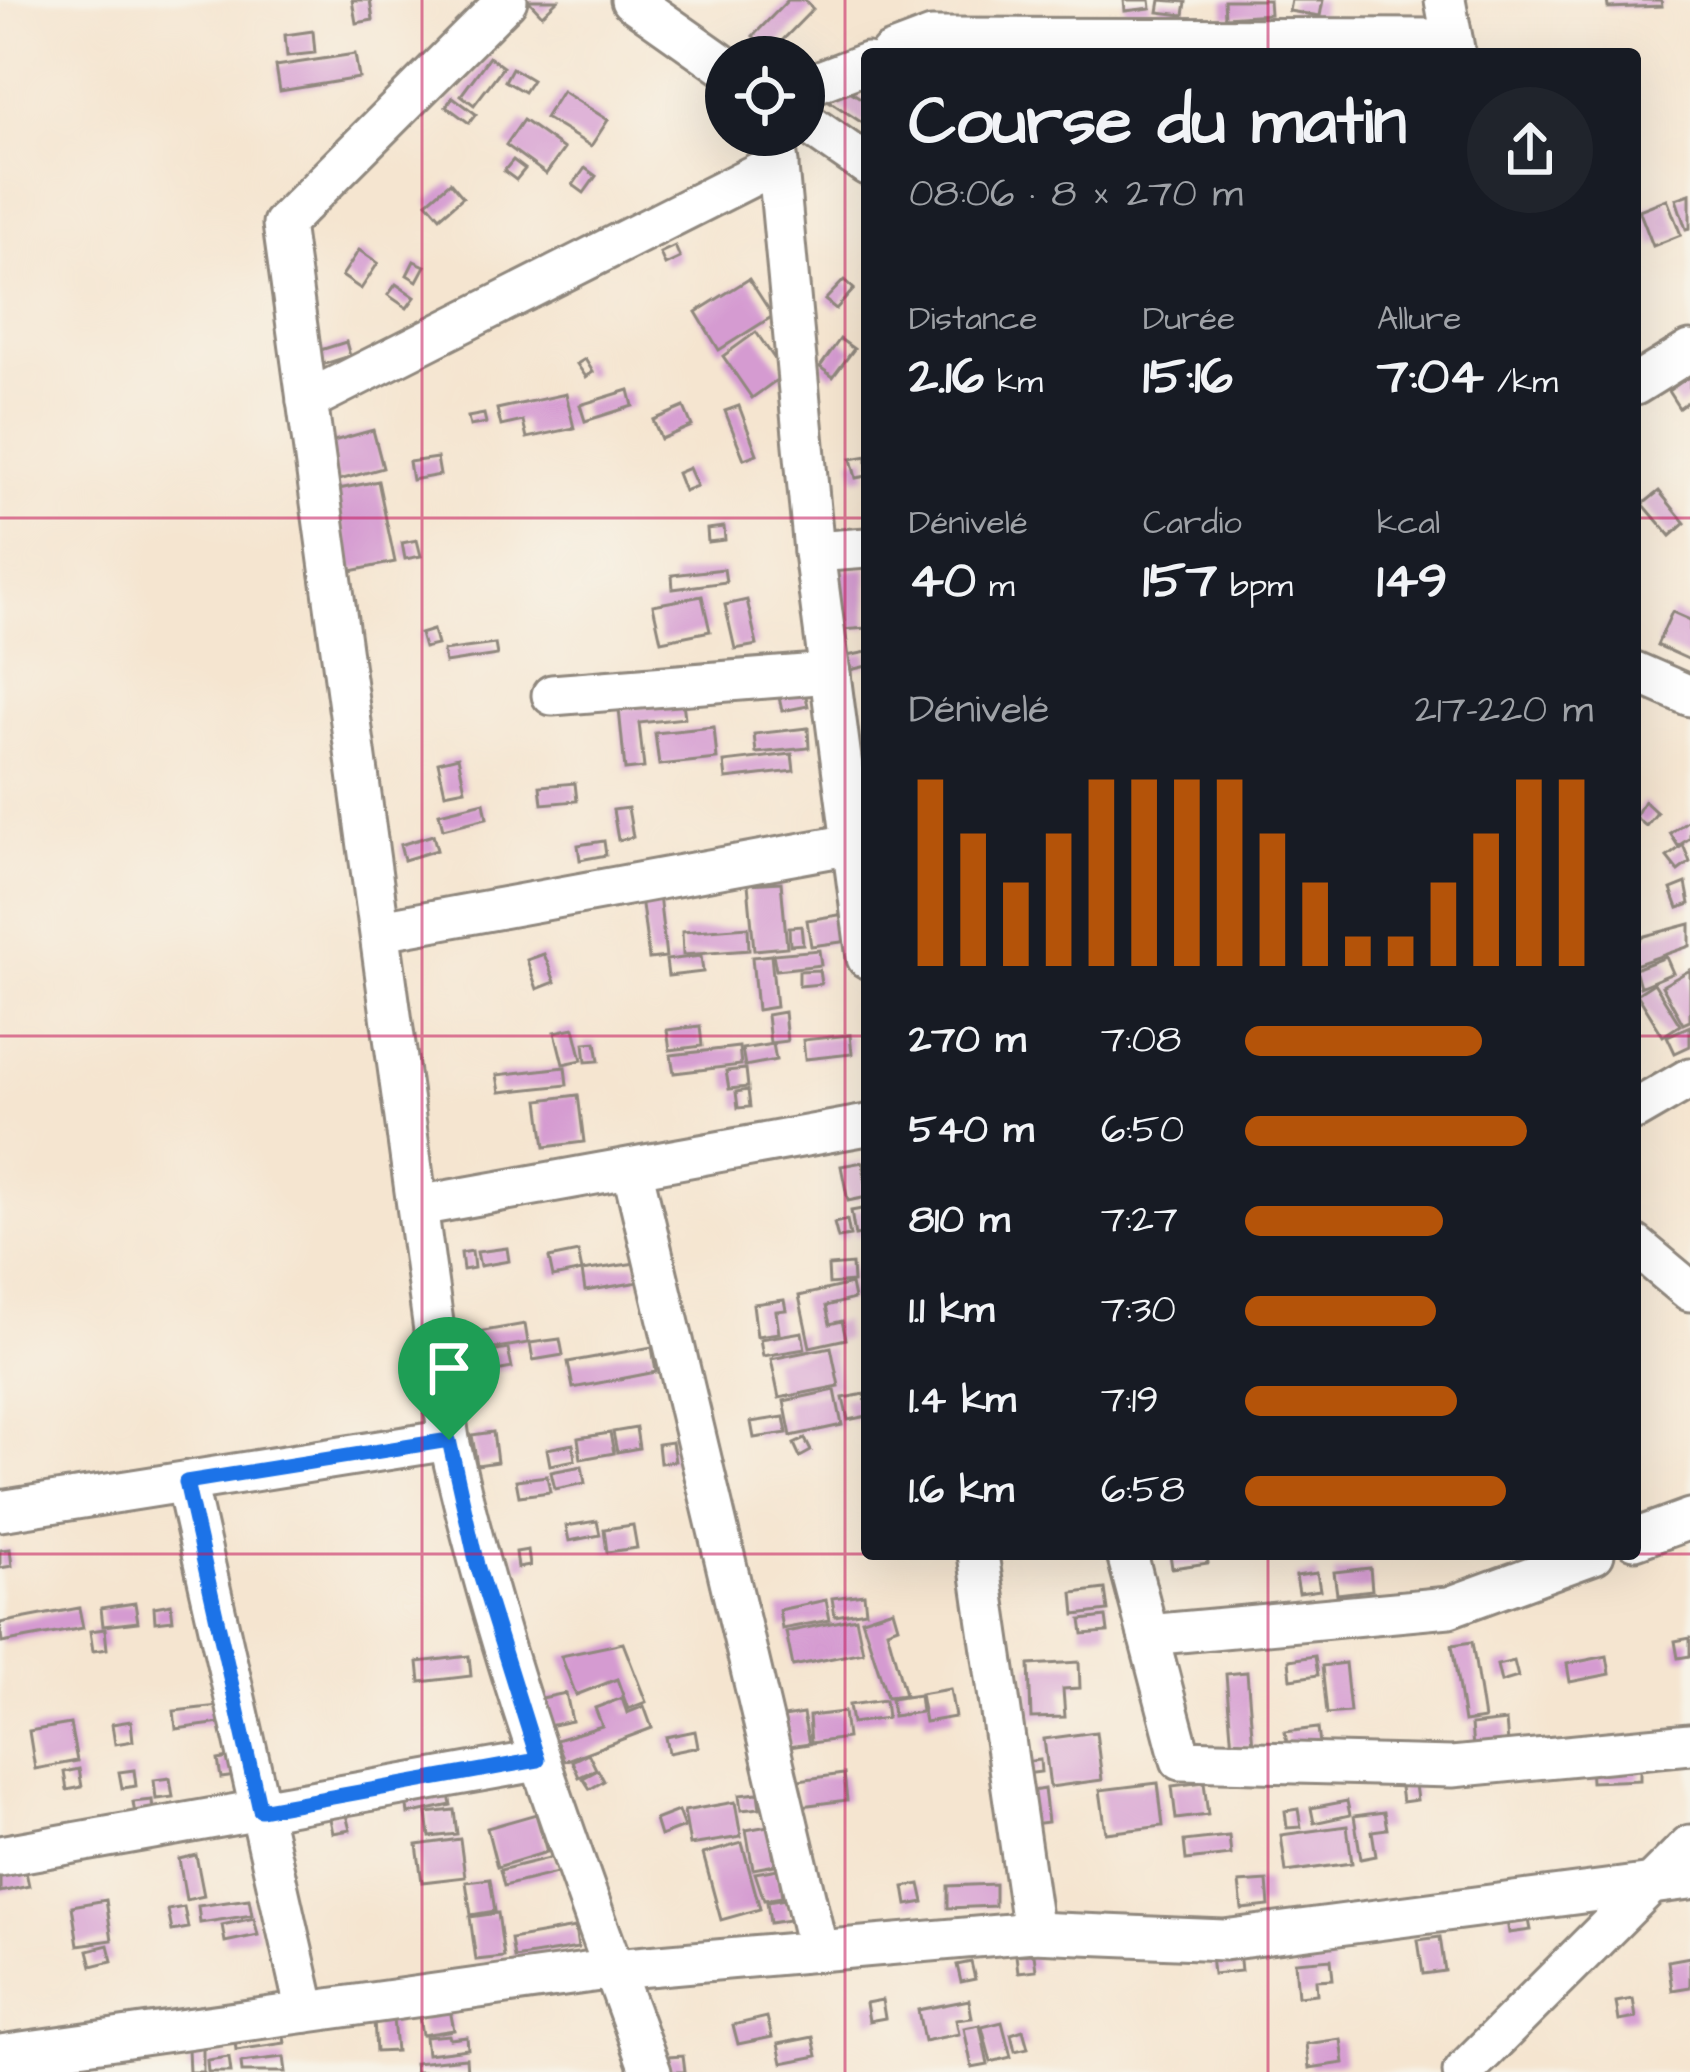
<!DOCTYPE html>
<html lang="fr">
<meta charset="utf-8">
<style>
body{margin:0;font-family:"Architects Daughter",sans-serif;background:#20242c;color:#f1f3f6;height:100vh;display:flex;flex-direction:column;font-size:45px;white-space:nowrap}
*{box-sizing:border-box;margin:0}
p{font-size:39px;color:#9ea1a6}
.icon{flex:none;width:66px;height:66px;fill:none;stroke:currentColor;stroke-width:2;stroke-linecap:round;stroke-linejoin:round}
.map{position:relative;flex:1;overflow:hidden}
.drawer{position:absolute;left:861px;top:48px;width:780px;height:1512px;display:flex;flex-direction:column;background:#171b24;border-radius:12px;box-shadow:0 12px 48px #0002}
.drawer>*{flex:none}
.fabs{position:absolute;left:705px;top:36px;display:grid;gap:24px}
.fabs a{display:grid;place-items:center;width:120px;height:120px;border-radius:50%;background:#171b24;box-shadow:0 12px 48px #0002;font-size:60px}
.pin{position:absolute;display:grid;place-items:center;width:102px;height:102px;color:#fff;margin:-123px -51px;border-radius:50% 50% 50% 0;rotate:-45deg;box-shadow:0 0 12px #0007}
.pin .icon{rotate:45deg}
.round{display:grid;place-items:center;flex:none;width:126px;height:126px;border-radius:63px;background:#20242c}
.headline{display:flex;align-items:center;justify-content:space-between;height:204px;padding:0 48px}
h1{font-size:66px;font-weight:700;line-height:90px}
.stats{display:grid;grid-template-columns:repeat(3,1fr);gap:18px;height:204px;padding:12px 48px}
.stats div{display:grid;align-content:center}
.stats b{font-size:51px;font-weight:700}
.stats small{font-size:33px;font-weight:400}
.stats p{font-size:33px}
.chart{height:336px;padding:24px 48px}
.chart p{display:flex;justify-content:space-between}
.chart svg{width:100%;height:216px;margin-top:12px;stroke:#b45309;stroke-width:6}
ul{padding:0 48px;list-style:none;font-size:39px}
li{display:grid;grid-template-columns:192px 144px 1fr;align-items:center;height:90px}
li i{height:30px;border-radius:15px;background:#b45309}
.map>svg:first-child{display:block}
.building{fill:#d59bd1}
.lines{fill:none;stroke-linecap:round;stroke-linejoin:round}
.minor-casing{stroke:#90887e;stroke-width:45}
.minor{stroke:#fff;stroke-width:39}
.route-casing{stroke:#fff;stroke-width:24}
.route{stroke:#1a73e8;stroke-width:15}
.grid{fill:none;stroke:#c2185b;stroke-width:3;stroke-opacity:0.55}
</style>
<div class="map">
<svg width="1690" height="2072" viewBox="0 0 1690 2072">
<rect width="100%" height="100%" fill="#f7f3e8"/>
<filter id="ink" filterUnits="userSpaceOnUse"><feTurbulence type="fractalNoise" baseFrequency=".00833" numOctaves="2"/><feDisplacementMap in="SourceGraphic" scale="24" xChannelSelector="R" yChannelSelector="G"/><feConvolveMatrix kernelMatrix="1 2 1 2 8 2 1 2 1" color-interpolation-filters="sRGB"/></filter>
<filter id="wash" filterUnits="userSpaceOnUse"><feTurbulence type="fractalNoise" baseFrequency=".004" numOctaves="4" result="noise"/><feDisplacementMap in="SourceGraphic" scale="48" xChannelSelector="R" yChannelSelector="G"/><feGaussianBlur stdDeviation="2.7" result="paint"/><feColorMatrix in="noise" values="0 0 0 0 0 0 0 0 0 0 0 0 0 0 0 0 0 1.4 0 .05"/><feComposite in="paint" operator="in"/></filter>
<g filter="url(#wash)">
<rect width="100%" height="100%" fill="#f5e5d0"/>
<g id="blocks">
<g class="building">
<path d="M352,0h18l3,20 -17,3z"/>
<path d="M528,0h30l-16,15z"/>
<path d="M788,0h16l9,9 -43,44 -17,-17z"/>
<path d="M1124,0h26l1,8 -26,3z"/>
<path d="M1160,0l26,2 -2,13 -26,-3z"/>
<path d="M1224,0h45l1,14 -45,3z"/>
<path d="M1291,0h32l-3,16 -31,-5z"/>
<path d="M1607,0h54l1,6 -54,2z"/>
<path d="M313,31l2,22 -28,3 -2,-21z"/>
<path d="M355,54l4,24 -79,13 -4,-25z"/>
<path d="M489,57l14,10 -29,38 -13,-10z"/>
<path d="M512,68l20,12 -8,12 -19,-11z"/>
<path d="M837,83l30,19v24l-41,-27z"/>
<path d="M562,91l46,29 -17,26 -46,-28z"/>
<path d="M453,97l23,17 -7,9 -23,-17z"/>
<path d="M523,120l41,29 -18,25 -40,-29z"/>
<path d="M513,160l12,9 -9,11 -12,-9z"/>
<path d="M585,168l11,8 -12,17 -11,-8z"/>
<path d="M450,182l13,15 -23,20 -13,-15z"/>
<path d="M1690,194v34l-4,1 -10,-30z"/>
<path d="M1667,199l14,36 -28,11 -14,-36z"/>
<path d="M675,246l5,12 -15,7 -5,-12z"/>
<path d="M359,250l19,13 -17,26 -19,-13z"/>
<path d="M414,261l11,5 -8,15 -10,-6z"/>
<path d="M749,279l24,37 -54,34 -23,-38z"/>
<path d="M844,280l10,9 -18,20 -11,-9z"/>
<path d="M396,284l19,13 -8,11 -19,-13z"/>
<path d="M756,332l29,42 -33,24 -29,-42z"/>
<path d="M840,339l14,10 -21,28 -13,-10z"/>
<path d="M346,342l4,14 -35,11 -4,-14z"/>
<path d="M585,359l8,13 -7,5 -9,-13z"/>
<path d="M1690,376v24l-11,8 -11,-17z"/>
<path d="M629,390l4,16 -48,15 -5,-16z"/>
<path d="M566,394l8,34 -47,10 -4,-17 -22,5 -4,-17z"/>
<path d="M739,406l18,48 -13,5 -19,-48z"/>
<path d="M684,407l8,19 -31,13 -8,-19z"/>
<path d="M484,414l2,9 -16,3 -2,-9z"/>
<path d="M373,430l10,38 -47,13 -10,-38z"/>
<path d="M867,456v20l-11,2 -5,-19z"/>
<path d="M437,458l3,17 -28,5 -3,-18z"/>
<path d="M689,468l8,18 -13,5 -7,-18z"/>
<path d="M378,481l17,81 -44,9 -17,-81z"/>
<path d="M1659,491l26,32 -15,13 -27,-32z"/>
<path d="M724,527l1,13 -17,2 -1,-13z"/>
<path d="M417,540l4,16 -16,3 -3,-16z"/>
<path d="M867,568v60l-26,2 -5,-60z"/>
<path d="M724,569l2,13 -53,7 -1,-14z"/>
<path d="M702,596l8,35 -49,10 -8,-36z"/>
<path d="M747,600l10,45 -22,4 -10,-44z"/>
<path d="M1672,612l18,8v40l-33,-15z"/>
<path d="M433,630l4,15 -13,3 -4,-14z"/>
<path d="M495,644l2,11 -52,8 -2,-12z"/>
<path d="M867,652v14l-17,4 -3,-14z"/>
<path d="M805,692l3,14 -26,5 -3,-14z"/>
<path d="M683,702l2,16 -46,5 5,45 -19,2 -6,-61z"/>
<path d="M714,727l3,32 -58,6 -4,-32z"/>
<path d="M808,728l1,20 -53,5 -2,-19z"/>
<path d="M792,754l2,17 -68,8 -2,-17z"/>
<path d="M458,757l7,32 -20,4 -7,-31z"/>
<path d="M575,783l2,18 -35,3 -2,-18z"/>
<path d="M1644,801l13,12 -11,13 -11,-9z"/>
<path d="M484,802l3,16 -44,11 -4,-16z"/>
<path d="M628,808l5,29 -15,3 -5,-30z"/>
<path d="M1690,819v19l-12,8 -8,-13z"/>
<path d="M433,835l4,15 -33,10 -4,-15z"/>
<path d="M604,841l2,14 -26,5 -2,-15z"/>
<path d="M1683,845l7,17 -12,9 -11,-14z"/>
<path d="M781,882l6,65 -33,3 -6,-66z"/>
<path d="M1686,883l4,21 -12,4 -7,-19z"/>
<path d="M659,895l7,62 -17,2 -8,-62z"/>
<path d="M845,914l4,27 -38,5 -4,-26z"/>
<path d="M1690,924v22l-55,19v-22l9,-7z"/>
<path d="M801,926l2,18 -13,1 -1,-18z"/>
<path d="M748,927l1,23 -66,5 -1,-23z"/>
<path d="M819,950l2,15 -45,5 -3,-16z"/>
<path d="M544,954l11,28 -18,7 -10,-29z"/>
<path d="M771,955l5,52 -19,3 -5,-53z"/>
<path d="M701,956l2,16 -35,4 -2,-16z"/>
<path d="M1666,957l7,16 -33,14 -5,-18z"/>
<path d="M819,970l2,14 -22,2v-15z"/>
<path d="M1690,970v51l-7,3 -21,-38z"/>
<path d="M1654,983l26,42 -17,11 -26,-42z"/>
<path d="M784,1012l3,29 -17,2 -3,-28z"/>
<path d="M700,1026l2,20 -32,4 -3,-20z"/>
<path d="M1690,1026v20l-15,7 -8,-17z"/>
<path d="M574,1028l8,32 -19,4 -8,-32z"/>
<path d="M850,1035l2,19 -47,5 -2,-19z"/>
<path d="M596,1042l3,19 -13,1 -2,-19z"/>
<path d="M773,1044l3,16 -31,6 -3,-17z"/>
<path d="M739,1047l2,18 -67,8 -3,-18z"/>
<path d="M565,1067l2,18 -67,7 -3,-17z"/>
<path d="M746,1069l2,18 -19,2 -3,-18z"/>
<path d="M748,1090l2,17 -12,1 -2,-16z"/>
<path d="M578,1095l6,47 -39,5 -6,-47z"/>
<path d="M863,1162l4,35 -19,4 -7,-35z"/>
<path d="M867,1208v26l-12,2 -4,-25z"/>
<path d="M847,1220l3,16 -12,2 -4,-15z"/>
<path d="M507,1248l2,13 -29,5 -3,-14z"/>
<path d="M472,1251l2,17 -11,2 -2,-17z"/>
<path d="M578,1252l4,19 -29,6 -4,-19z"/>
<path d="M636,1263l3,19 -54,9 -3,-20z"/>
<path d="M852,1264l1,18 -24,2 -1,-18z"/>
<path d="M851,1284l3,15 -28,7 4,18 12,-3 4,18 -36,8 -11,-51z"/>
<path d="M784,1300l2,10 -10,1 3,22 -22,3 -4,-32z"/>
<path d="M525,1324l3,19 -64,10 -3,-18z"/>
<path d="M802,1332l3,17 -42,7 -3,-17z"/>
<path d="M560,1339l3,16 -30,5 -3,-17z"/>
<path d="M652,1347l4,25 -83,16 -5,-26z"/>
<path d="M831,1347l8,39 -60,12 -8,-39z"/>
<path d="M508,1349l4,19 -48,9 -3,-20z"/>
<path d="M835,1390l7,35 -51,11 -7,-35z"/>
<path d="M865,1394l2,22 -19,4 -5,-22z"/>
<path d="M784,1417l3,16 -33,5 -3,-16z"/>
<path d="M636,1428l3,20 -22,4 -4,-20z"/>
<path d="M493,1432l4,30 -20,3 -5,-30z"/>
<path d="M610,1433l4,20 -33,6 -3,-21z"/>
<path d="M805,1439l6,12 -11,6 -6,-13z"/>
<path d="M672,1442l3,19 -15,2 -2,-19z"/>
<path d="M573,1444l2,16 -25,5 -3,-16z"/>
<path d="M582,1466l3,17 -30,6 -4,-17z"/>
<path d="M547,1476l3,16 -31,4 -3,-16z"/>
<path d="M597,1521l3,14 -31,6 -3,-15z"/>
<path d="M633,1525l4,23 -30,4 -3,-23z"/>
<path d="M10,1549l2,17 -12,2v-18z"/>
<path d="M528,1550l2,16 -12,2 -2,-16z"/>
<path d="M1170,1554h37l1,9 -36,5z"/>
<path d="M1370,1568l2,22 -35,4 -3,-22z"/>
<path d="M1317,1573l3,17 -21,3 -3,-17z"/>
<path d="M1105,1589l3,22 -33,4 -2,-22z"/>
<path d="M864,1594l2,17 -31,5 -3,-18z"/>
<path d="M826,1600l4,20 -48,9 -3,-19z"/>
<path d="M135,1603l3,19 -35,4 -2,-18z"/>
<path d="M171,1604l2,16 -18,2 -1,-15z"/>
<path d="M79,1608l4,20 -81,15 -2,-20z"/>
<path d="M893,1609l5,17 -11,4 18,65 -18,2 -25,-78z"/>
<path d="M1106,1617l2,15 -25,2 -2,-14z"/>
<path d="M856,1618l7,34 -70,14 -7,-34z"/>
<path d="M105,1629l2,20 -14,2 -3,-20z"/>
<path d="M1690,1638v18l-12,2 -3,-17z"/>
<path d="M1472,1642l12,77 -20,3 -12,-77z"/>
<path d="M623,1643l23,59 -18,7 -11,-30 -41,16 -15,-39z"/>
<path d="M469,1656l2,20 -51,6 -2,-20z"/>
<path d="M1315,1656l3,19 -27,4 -2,-19z"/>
<path d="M1607,1656l3,18 -40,8 -3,-18z"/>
<path d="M1514,1661l4,16 -17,5 -4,-17z"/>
<path d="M1079,1662l1,26 -17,1 2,28 -34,1 -2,-53z"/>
<path d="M1345,1663l5,49 -23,2 -5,-48z"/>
<path d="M1247,1672l6,74 -21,2 -6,-74z"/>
<path d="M950,1689l5,28 -30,5 -5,-28z"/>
<path d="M566,1693l6,28 -24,5 -6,-28z"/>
<path d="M919,1695l2,17 -28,4 -2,-17z"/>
<path d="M622,1698l5,15 17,-7 8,22 -88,33 -8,-21 46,-14 -7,-18z"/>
<path d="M885,1700l2,18 -35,5 -3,-18z"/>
<path d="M219,1706l2,17 -45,6 -2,-18z"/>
<path d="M844,1712l3,26 -36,5 -2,-27z"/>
<path d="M803,1714l6,30 -20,3 -5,-30z"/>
<path d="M131,1721l2,20 -18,3 -3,-20z"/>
<path d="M1506,1721l2,22 -35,4 -2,-22z"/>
<path d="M70,1724l7,37 -42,8 -6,-38z"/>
<path d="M1318,1728l2,18 -32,4 -3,-18z"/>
<path d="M695,1731l3,16 -29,6 -3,-16z"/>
<path d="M1096,1732l6,48 -52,7 -6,-48z"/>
<path d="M588,1753l8,16 -17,8 -7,-16z"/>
<path d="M234,1757l2,19 -15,2 -3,-18z"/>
<path d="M1040,1760l1,12 -16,2 -1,-12z"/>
<path d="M1640,1760v20l-49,2 -1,-19z"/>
<path d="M79,1769l3,18 -15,3 -3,-18z"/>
<path d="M134,1770l2,16 -14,2 -3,-16z"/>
<path d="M598,1770l6,11 -14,8 -7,-11z"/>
<path d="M844,1774l3,26 -46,6 -3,-26z"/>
<path d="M170,1778l3,19 -17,2 -2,-19z"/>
<path d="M1204,1782l4,33 -32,4 -4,-33z"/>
<path d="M1158,1783l5,43 -57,7 -6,-43z"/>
<path d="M1415,1785l2,15 -15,2 -2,-15z"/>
<path d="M1044,1789l4,33 -23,3 -4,-32z"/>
<path d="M448,1790l3,15 -43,9 -2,-16z"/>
<path d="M758,1793l2,15 -19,2 -2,-15z"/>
<path d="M152,1800l1,11 -18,3 -2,-12z"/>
<path d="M1347,1801l3,14 -36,8 -3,-15z"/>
<path d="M735,1802l6,35 -51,8 -6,-34z"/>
<path d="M1298,1809l3,18 -14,1 -2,-17z"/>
<path d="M454,1810l3,24 -27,3 -3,-24z"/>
<path d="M345,1811l5,19 -17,3 -4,-19z"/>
<path d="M678,1811l6,16 -24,9 -5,-16z"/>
<path d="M1384,1812l3,17 -15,2 4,25 -15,3 -7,-43z"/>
<path d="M536,1814l11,38 -50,15 -10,-39z"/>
<path d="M768,1826l7,39 -22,4 -7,-39z"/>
<path d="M1347,1826l5,37 -66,9 -5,-37z"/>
<path d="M1229,1836l2,19 -45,5 -2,-19z"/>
<path d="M460,1839l5,38 -43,5 -5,-37z"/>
<path d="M742,1843l18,66 -39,11 -18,-66z"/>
<path d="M196,1855l8,41 -18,4 -7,-41z"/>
<path d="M553,1857l4,16 -53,13 -4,-16z"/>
<path d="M25,1867l4,19 -29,6v-20z"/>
<path d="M778,1869l4,28 -18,3 -9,-27z"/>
<path d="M490,1879l5,32 -24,4 -5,-33z"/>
<path d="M1267,1881l2,25 -27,3 -3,-26z"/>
<path d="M920,1884l4,18 -17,3 -3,-18z"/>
<path d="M995,1884v22l-47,2v-22z"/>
<path d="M249,1899l3,16 -52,8 -2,-17z"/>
<path d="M786,1899l3,21 -19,3 -3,-21z"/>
<path d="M106,1900l6,40 -34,5 -6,-39z"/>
<path d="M184,1907l4,21 -16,3 -4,-21z"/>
<path d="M1527,1910l4,20 -22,3 -3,-19z"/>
<path d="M498,1913l6,44 -28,3 -6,-43z"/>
<path d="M254,1918l4,17 -33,7 -3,-17z"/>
<path d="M575,1928l3,20 -64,10 -3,-19z"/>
<path d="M1440,1937l5,34 -22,3 -5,-34z"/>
<path d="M108,1945l4,16 -20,5 -4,-16z"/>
<path d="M1239,1952l2,19 -28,3 -2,-19z"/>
<path d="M1034,1954l2,16 -18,2 -2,-17z"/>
<path d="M1690,1957v30l-18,3 -4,-29z"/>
<path d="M1331,1959l2,20 -17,1 1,14 -19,2 -3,-34z"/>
<path d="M971,1962l4,17 -14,3 -4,-17z"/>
<path d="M1633,1999l3,19 -17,3 -3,-19z"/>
<path d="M882,2000l3,18 -16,3 -3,-18z"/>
<path d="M969,2000l3,18 -16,2 3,14 -35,7 -6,-31z"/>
<path d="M450,2010l4,20 -32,5 -3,-19z"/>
<path d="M767,2017l5,20 -34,7 -5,-19z"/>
<path d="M393,2019l3,32 -20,1 -2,-32z"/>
<path d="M1002,2022l9,35 -20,5 -9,-35z"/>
<path d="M980,2025l8,40 -16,3 -8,-40z"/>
<path d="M282,2026l3,17 -49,7 -2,-17z"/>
<path d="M1023,2030l5,18 -13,3 -4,-17z"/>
<path d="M449,2035l1,4 17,-2 1,12 -41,5 -2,-17z"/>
<path d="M813,2037l4,19 -35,7 -4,-19z"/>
<path d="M1341,2039l3,24 -35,5 -3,-24z"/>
<path d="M203,2047v25h-14l-1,-24z"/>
<path d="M683,2056l2,16h-15l-2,-15z"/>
<path d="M229,2057l2,15h-23l-1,-12z"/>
<path d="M284,2057l2,15h-44l-1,-10z"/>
<path d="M466,2058l1,14h-52l-1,-9z"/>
</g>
</g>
</g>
<g filter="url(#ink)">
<use href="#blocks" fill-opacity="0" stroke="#90887e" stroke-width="3"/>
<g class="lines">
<g class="minor-casing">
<g id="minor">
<path d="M507,0l-224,224 166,1216c48,217 126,423 202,632"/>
<path d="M631,0l95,67"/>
<path d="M1445,0l10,54"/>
<path d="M890,54l42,-16 520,1"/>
<path d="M804,87l63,-24"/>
<path d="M804,121l63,44"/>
<path d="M775,135l39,417 53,406"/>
<path d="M1635,385l55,-34"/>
<path d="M307,401l471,-238"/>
<path d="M814,552l53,-4"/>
<path d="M1635,672l55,24"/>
<path d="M552,695l278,-22"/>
<path d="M381,930l471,-86"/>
<path d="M1635,1110l55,-32"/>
<path d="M632,1168l186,783"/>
<path d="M418,1206l449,-81"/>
<path d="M1635,1245l55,46"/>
<path d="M186,1482l120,530"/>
<path d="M0,1511l449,-71"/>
<path d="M1635,1539l55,-20"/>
<path d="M978,1554l55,378"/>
<path d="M1127,1554l54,206 271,7 238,-23"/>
<path d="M1148,1635l301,-28 145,-53"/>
<path d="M0,1856l537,-95"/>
<path d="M0,2055l614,-86 419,-37 191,8 466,-61"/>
<path d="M1463,2072l227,-227"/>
</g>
</g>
<use href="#minor" class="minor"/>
</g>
</g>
<g class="lines" filter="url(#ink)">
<g class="route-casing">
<path id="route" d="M449,1440l28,125 61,195 -278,50 -74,-328z"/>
</g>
<use href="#route" class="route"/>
</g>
<path class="grid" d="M422,0v2072M845,0v2072M1268,0v54M0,518h867M1635,518h55M0,1036h867M1635,1036h55M0,1554h867M867,1554h768M1268,1554v518M1635,1554h55"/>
</svg>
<div class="fabs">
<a><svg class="icon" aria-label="locate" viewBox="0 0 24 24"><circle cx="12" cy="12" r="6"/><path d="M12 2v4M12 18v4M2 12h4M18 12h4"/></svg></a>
</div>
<div class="pin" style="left:449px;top:1440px;background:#1e9e55"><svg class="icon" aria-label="arrive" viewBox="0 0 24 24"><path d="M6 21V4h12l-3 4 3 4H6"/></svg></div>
<section class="drawer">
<div class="headline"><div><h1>Course du matin</h1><p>08:06 · 8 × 270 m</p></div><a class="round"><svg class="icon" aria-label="share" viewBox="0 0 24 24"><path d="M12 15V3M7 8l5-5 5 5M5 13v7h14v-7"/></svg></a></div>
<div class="stats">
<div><p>Distance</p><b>2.16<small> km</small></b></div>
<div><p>Durée</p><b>15:16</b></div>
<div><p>Allure</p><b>7:04<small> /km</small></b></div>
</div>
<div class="stats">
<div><p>Dénivelé</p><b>40<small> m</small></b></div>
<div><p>Cardio</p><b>157<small> bpm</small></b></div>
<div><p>kcal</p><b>149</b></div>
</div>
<div class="chart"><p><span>Dénivelé</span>217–220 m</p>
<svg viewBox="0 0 160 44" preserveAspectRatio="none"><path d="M5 44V6M15 44V17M25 44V27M35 44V17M45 44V6M55 44V6M65 44V6M75 44V6M85 44V17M95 44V27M105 44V38M115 44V38M125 44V27M135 44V17M145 44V6M155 44V6"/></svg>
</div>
<ul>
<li><b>270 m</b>7:08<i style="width:68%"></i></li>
<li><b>540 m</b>6:50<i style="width:81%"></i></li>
<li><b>810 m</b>7:27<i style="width:57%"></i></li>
<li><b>1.1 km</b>7:30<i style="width:55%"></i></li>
<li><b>1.4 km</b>7:19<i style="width:61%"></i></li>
<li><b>1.6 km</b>6:58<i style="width:75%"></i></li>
</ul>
</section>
</div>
